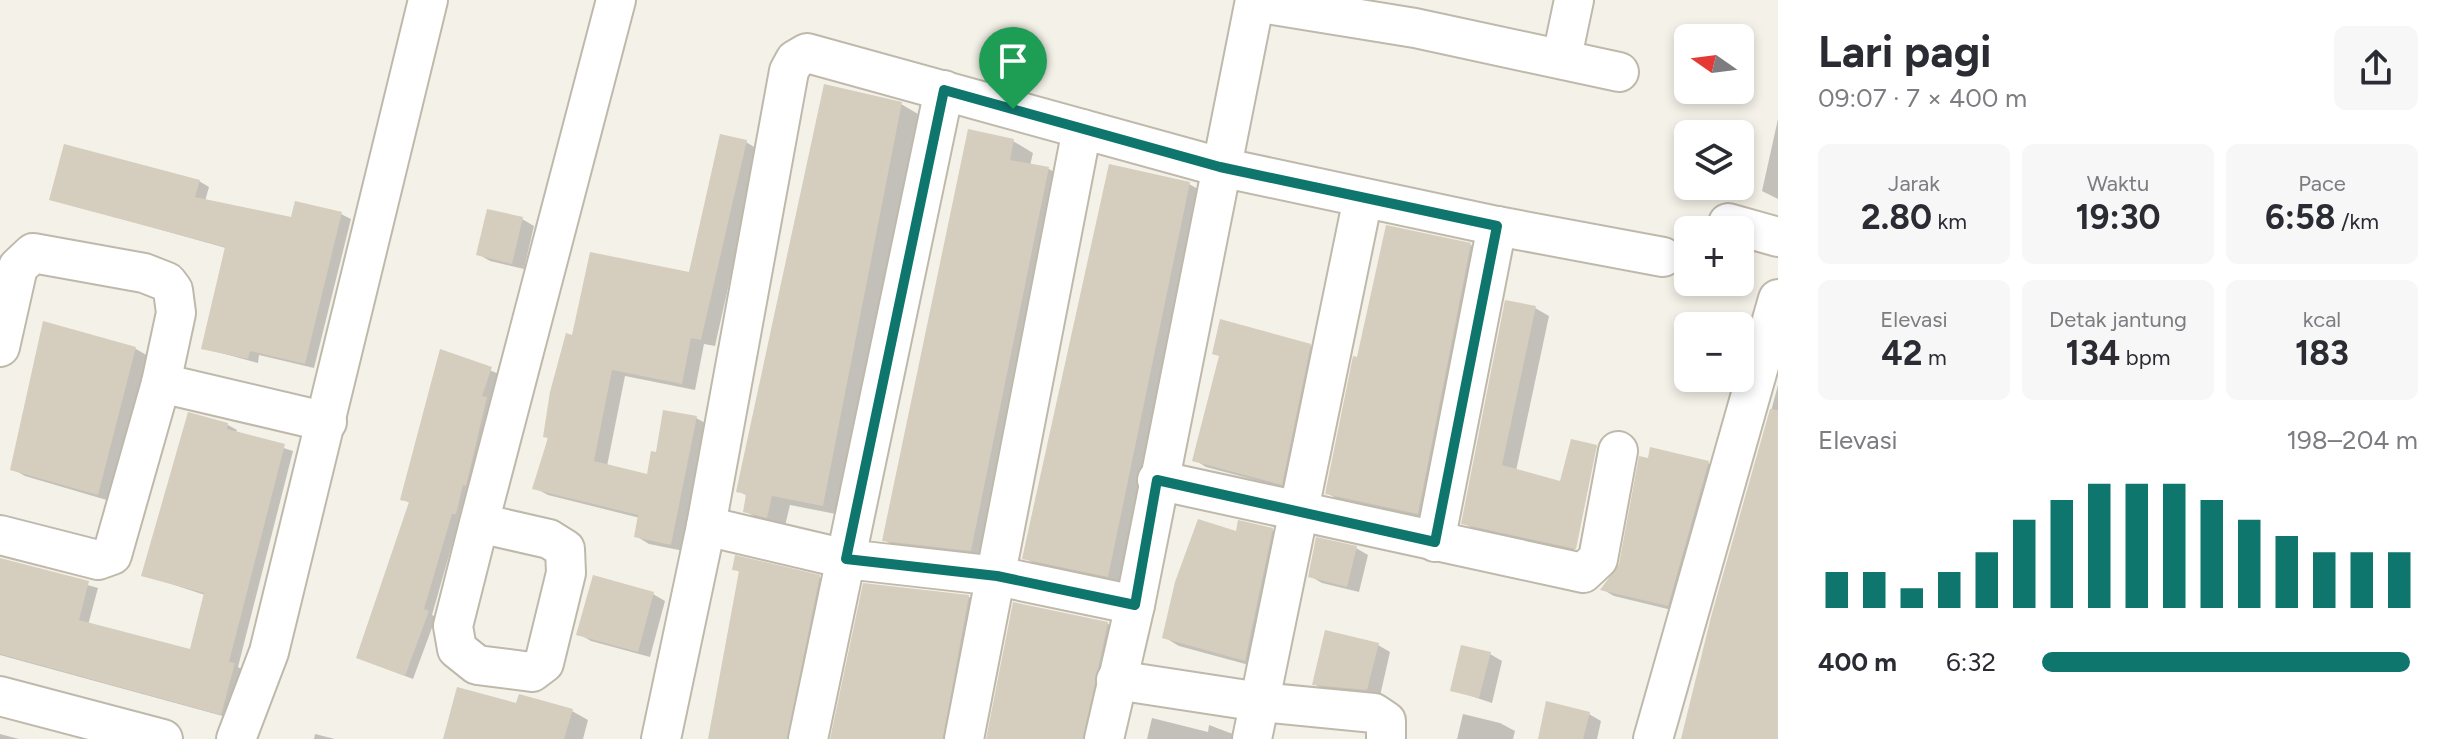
<!DOCTYPE html>
<html lang="id">
<meta charset="utf-8">
<style>
body{margin:0;font-family:Figtree,sans-serif;background:#f7f7f7;color:#2b2b33;height:100vh;display:flex;flex-direction:column;font-size:30px;white-space:nowrap}
*{box-sizing:border-box;margin:0}
p{font-size:26px;color:#7c7c81}
.icon{flex:none;width:44px;height:44px;fill:none;stroke:currentColor;stroke-width:2;stroke-linecap:round;stroke-linejoin:round}
.map{position:relative;flex:1;overflow:hidden}
.side{display:flex;flex-direction:column;background:#fff;width:680px}
.side>*{flex:none}
.needle{width:52px;rotate:284deg}
.controls{position:absolute;left:1674px;top:24px;display:grid;gap:16px}
.controls a{display:grid;place-items:center;width:80px;height:80px;border-radius:12px;background:#fff;box-shadow:0 4px 12px #0003;font-size:40px}
.pin{position:absolute;display:grid;place-items:center;width:68px;height:68px;color:#fff;margin:-82px -34px;border-radius:50% 50% 50% 0;rotate:-45deg;box-shadow:0 0 8px #0007}
.pin .icon{rotate:45deg}
.round{display:grid;place-items:center;flex:none;width:84px;height:84px;border-radius:12px;background:#f7f7f7}
.head{display:flex;align-items:center;justify-content:space-between;height:136px;padding:0 40px}
h1{font-size:44px;font-weight:700;line-height:60px}
.stats{display:grid;grid-template-columns:repeat(3,1fr);gap:12px;height:136px;padding:8px 40px}
.stats div{display:grid;align-content:center;border-radius:12px;background:#f7f7f7;text-align:center}
.stats b{font-size:34px;font-weight:700}
.stats small{font-size:22px;font-weight:400}
.stats p{font-size:22px}
.chart{height:224px;padding:16px 40px}
.chart p{display:flex;justify-content:space-between}
.chart svg{width:100%;height:144px;margin-top:8px;stroke:#0f766e;stroke-width:6}
ul{padding:0 40px;list-style:none;font-size:26px}
li{display:grid;grid-template-columns:128px 96px 1fr;align-items:center;height:60px}
li i{height:20px;border-radius:10px;background:#0f766e}
main{display:flex;flex:1;min-height:0}
.map>svg:first-child{display:block}
.shadow{fill:#0003}
.building{fill:#d5cdbd}
.lines{fill:none;stroke-linecap:round;stroke-linejoin:round}
.minor-casing{stroke:#bfb9ab;stroke-width:42}
.minor{stroke:#fff;stroke-width:38}
.route-casing{stroke:#fff;stroke-width:16}
.route{stroke:#0f766e;stroke-width:10}
</style>
<main>
<div class="map">
<svg width="1778" height="739" viewBox="0 0 1778 739">
<rect width="100%" height="100%" fill="#f4f1e8"/>
<g class="shadow">
<path d="M901,104l17,10 -77,401 -51,-10 -5,21 -22,-5 -18,-10 3,-15 -10,-5z"/>
<path d="M1778,119v80l-16,-8z"/>
<path d="M1013,141l20,12 -3,13 19,3 20,12 -78,380 -87,-10 -20,-11z"/>
<path d="M746,142l13,8 -44,196 -11,-2 -9,46 -70,-14 -18,90 41,11 48,-59 13,7 -25,126 -35,-7 -13,-8 4,-18 -92,-23 -13,-7 39,-151 117,-63z"/>
<path d="M199,181l10,6 -4,14 88,19 48,-6 10,5 -37,149 -55,-13 -1,8 -55,-15 23,-100 -175,-49z"/>
<path d="M1189,184l18,10 -81,392 -84,-18 -17,-10z"/>
<path d="M522,219l12,7 -10,43 -34,-8 -12,-7z"/>
<path d="M1471,245l17,10 -53,268 -91,-20 -17,-10 31,-133z"/>
<path d="M1507,302l28,6 14,8 -33,155 45,13 11,-43 26,7h-4l-20,104 -96,-21 -15,-8z"/>
<path d="M44,324l92,25 12,7 -38,145 -85,-25 -12,-7z"/>
<path d="M1310,346l11,7 -28,137 -87,-23 -11,-7z"/>
<path d="M442,351l57,23 -9,27 4,3 -30,114 -4,-1 -28,98 4,2 -23,62 -47,-18 44,-158 -7,-4z"/>
<path d="M1778,385v354h-95z"/>
<path d="M189,414l39,11 9,5 -1,3 57,18 -55,216 5,3 -13,48 -230,-63v-95l98,28 -10,37 103,27 14,-57 -61,-20z"/>
<path d="M1598,448l13,8 -20,100 -13,-3z"/>
<path d="M1708,463l12,7 -40,142 -66,-16 -12,-7z"/>
<path d="M1272,530l15,8 -27,130 -81,-22 -15,-9 73,-103z"/>
<path d="M1356,548l12,7 -9,37 -37,-9 -12,-7z"/>
<path d="M735,569l84,8 12,7 -32,155h-89l31,-166z"/>
<path d="M865,585l104,12 12,7 -26,135h-103z"/>
<path d="M653,594l12,7 -15,56 -59,-16 -12,-7z"/>
<path d="M1015,604l93,20 12,7 -25,108h-107z"/>
<path d="M1378,645l12,7 -10,44 -54,-5 -12,-7z"/>
<path d="M1490,654l12,7 -10,42 -39,-13z"/>
<path d="M518,705l54,6 16,9 -5,19h-138z"/>
<path d="M1463,714l37,9 15,8 -2,8h-56z"/>
<path d="M1589,714l12,7 -4,18h-51z"/>
<path d="M1152,718l56,14 1,-7 37,14h-99z"/>
<path d="M0,734l19,5h-19z"/>
<path d="M315,734l20,5h-21z"/>
</g>
<g class="building">
<path d="M824,84l78,18 -79,404 -51,-10 -5,22 -24,-6 3,-18 -10,-2z"/>
<path d="M968,129l46,10 -4,21 39,7 -78,384 -89,-10z"/>
<path d="M720,134l27,6 -46,200 -10,-2 -9,46 -70,-14 -18,91 53,13 4,-23 5,1 7,-42 34,6 -26,129 -37,-8 4,-22 -106,-26 16,-51 -5,-1 7,-45 16,-59 6,2 18,-83 99,20z"/>
<path d="M64,144l136,36 -5,17 96,20 4,-16 47,11 -37,152 -55,-13 -2,8 -47,-10 24,-102 -176,-47z"/>
<path d="M1109,164l81,18 -82,395 -86,-18z"/>
<path d="M487,209l36,8 -11,47 -36,-9z"/>
<path d="M1386,225l85,18 -53,271 -93,-20 28,-138 4,1z"/>
<path d="M1505,300l31,6 -34,159 58,16 11,-42 26,6 -21,104 -115,-25z"/>
<path d="M1220,319l91,25 -29,141 -90,-24 27,-105 -7,-2z"/>
<path d="M43,321l93,26 -38,148 -88,-25z"/>
<path d="M440,349l52,18 -10,29 5,1 -21,89 -3,-1 -7,29h-4l-28,95 5,2 -24,65 -49,-18 53,-156 -9,-2z"/>
<path d="M1770,409l8,1v329h-97l30,-122z"/>
<path d="M188,412l40,11 -1,6 58,15 -56,218 6,1 -14,52 -221,-61v-96l89,23 -10,39 111,29 14,-56 -63,-17z"/>
<path d="M1650,447l59,14 -41,145 -68,-16 19,-26 20,-108 9,2z"/>
<path d="M1198,519l38,12 2,-11 35,8 -28,133 -83,-23 13,-56z"/>
<path d="M1316,537l41,9 -10,41 -39,-10z"/>
<path d="M735,555l85,20 -33,164h-79l31,-168 -7,-1z"/>
<path d="M593,575l61,17 -16,60 -62,-17z"/>
<path d="M863,583l106,12 -26,144h-113z"/>
<path d="M1013,602l95,20 -25,117h-97z"/>
<path d="M1325,630l54,13 -12,47 -55,-5z"/>
<path d="M1461,645l30,7 -12,46 -29,-7z"/>
<path d="M457,687l59,16 3,-9 54,15 -9,30h-121z"/>
<path d="M1546,701l44,11 -7,27h-45z"/>
</g>
<g class="lines">
<g class="minor-casing">
<g id="minor">
<path d="M1255,2l160,26 204,44"/>
<path d="M1562,57l12,-57"/>
<path d="M1728,223l50,14"/>
<path d="M0,347l18,-80 15,-14 111,20 23,9 6,8 3,23 -15,70"/>
<path d="M1157,480l426,93 15,-14 20,-108"/>
<path d="M479,523l-26,103 4,23 20,16 55,7 12,-9 22,-90 -1,-24 -16,-10 -70,-16 137,-523"/>
<path d="M706,526l140,33 151,17 138,29"/>
<path d="M0,535l98,25 14,-5 49,-172 166,39"/>
<path d="M1435,542l62,-316"/>
<path d="M1116,680l144,22 114,11 12,8v18"/>
<path d="M0,696l163,43"/>
<path d="M236,739l33,-87 159,-652"/>
<path d="M661,739l45,-213 83,-455 6,-11 12,-7 413,114 277,59 166,31"/>
<path d="M808,739l136,-649"/>
<path d="M964,739l118,-610"/>
<path d="M1104,739l31,-134 120,-605"/>
<path d="M1252,739l111,-541"/>
<path d="M1653,739l125,-440"/>
</g>
</g>
<use href="#minor" class="minor"/>
</g>
<g class="lines">
<g class="route-casing">
<path id="route" d="M944,90l276,77 277,59 -62,316 -278,-62 -22,125 -138,-29 -151,-17z"/>
</g>
<use href="#route" class="route"/>
</g>
</svg>
<div class="controls">
<a><svg class="needle" viewBox="-14 -14 28 28"><path d="M0-13l5 13h-10z" fill="#e53935"/><path d="M0 13l5-13h-10z" fill="#7c7c81"/></svg></a>
<a><svg class="icon" aria-label="layers" viewBox="0 0 24 24"><path d="M12 4l9 5-9 5-9-5zM3 14l9 5 9-5"/></svg></a>
<a>+</a>
<a>−</a>
</div>
<div class="pin" style="left:1013px;top:109px;background:#1e9e55"><svg class="icon" aria-label="arrive" viewBox="0 0 24 24"><path d="M6 21V4h12l-3 4 3 4H6"/></svg></div>
</div>
<section class="side">
<div class="head"><div><h1>Lari pagi</h1><p>09:07 · 7 × 400 m</p></div><a class="round"><svg class="icon" aria-label="share" viewBox="0 0 24 24"><path d="M12 15V3M7 8l5-5 5 5M5 13v7h14v-7"/></svg></a></div>
<div class="stats">
<div><p>Jarak</p><b>2.80<small> km</small></b></div>
<div><p>Waktu</p><b>19:30</b></div>
<div><p>Pace</p><b>6:58<small> /km</small></b></div>
</div>
<div class="stats">
<div><p>Elevasi</p><b>42<small> m</small></b></div>
<div><p>Detak jantung</p><b>134<small> bpm</small></b></div>
<div><p>kcal</p><b>183</b></div>
</div>
<div class="chart"><p><span>Elevasi</span>198–204 m</p>
<svg viewBox="0 0 160 44" preserveAspectRatio="none"><path d="M5 44V33M15 44V33M25 44V38M35 44V33M45 44V27M55 44V17M65 44V11M75 44V6M85 44V6M95 44V6M105 44V11M115 44V17M125 44V22M135 44V27M145 44V27M155 44V27"/></svg>
</div>
<ul>
<li><b>400 m</b>6:32<i style="width:98%"></i></li>
</ul>
</section>
</main>
